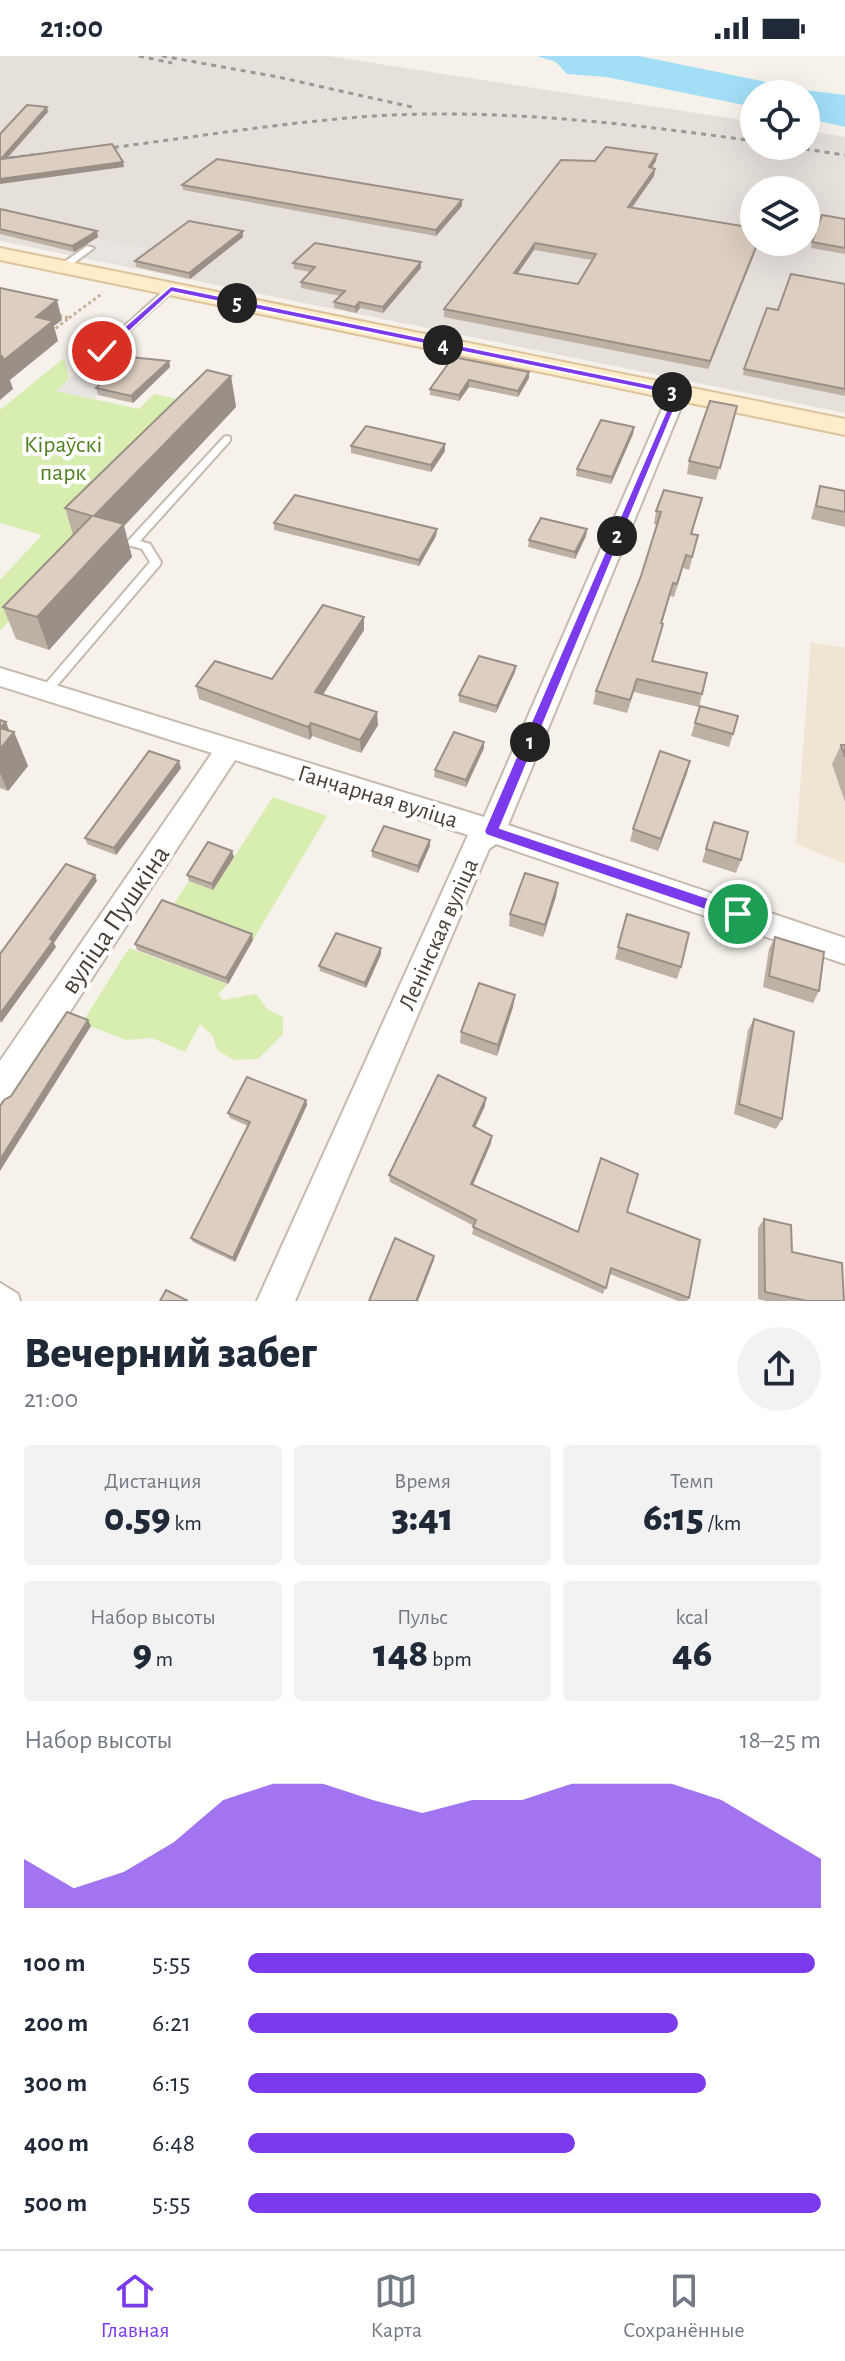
<!DOCTYPE html>
<html lang="ru">
<meta charset="utf-8">
<style>
body{margin:0;font-family:"Alegreya Sans",sans-serif;background:#f2f2f3;color:#1f2937;height:100vh;display:flex;flex-direction:column;font-size:30px;white-space:nowrap}
*{box-sizing:border-box;margin:0}
p{font-size:26px;color:#747a83}
.icon{flex:none;width:44px;height:44px;fill:none;stroke:currentColor;stroke-width:2;stroke-linecap:round;stroke-linejoin:round}
.map{position:relative;height:1245px;overflow:hidden}
.drawer{display:flex;flex-direction:column;background:#fff;flex:1}
.drawer>*{flex:none}
.fabs{position:absolute;left:740px;top:24px;display:grid;gap:16px}
.fabs a{display:grid;place-items:center;width:80px;height:80px;border-radius:50%;background:#fff;box-shadow:0 8px 32px #0002;font-size:40px}
.pin{position:absolute;display:grid;place-items:center;width:68px;height:68px;color:#fff;margin:-34px;border:4px solid #fff;border-radius:50%;box-shadow:0 2px 8px #0007}
.km{position:absolute;width:40px;height:40px;margin:-20px;border-radius:50%;background:#222;color:#fff;font-size:22px;line-height:40px;text-align:center}
.round{display:grid;place-items:center;flex:none;width:84px;height:84px;border-radius:42px;background:#f2f2f3}
.summary{display:flex;align-items:center;justify-content:space-between;height:136px;padding:0 24px}
h1{font-size:44px;font-weight:800;line-height:60px}
.metrics{display:grid;grid-template-columns:repeat(3,1fr);gap:12px;height:136px;padding:8px 24px}
.metrics div{display:grid;align-content:center;border-radius:8px;background:#f2f2f3;text-align:center}
.metrics b{font-size:40px;font-weight:800}
.metrics small{font-size:22px;font-weight:400}
.metrics p{font-size:22px}
.chart{height:224px;padding:16px 24px}
.chart p{display:flex;justify-content:space-between}
.chart svg{width:100%;height:144px;margin-top:8px;fill:#7c3aed;opacity:.7}
ul{padding:0 24px;list-style:none;font-size:26px}
li{display:grid;grid-template-columns:128px 96px 1fr;align-items:center;height:60px}
li i{height:20px;border-radius:10px;background:#7c3aed}
.status{display:flex;justify-content:space-between;align-items:center;height:56px;padding:0 40px;background:#fff;direction:ltr}
.status svg{height:22px;fill:currentColor}
.tabs{display:flex;justify-content:space-around;align-items:center;height:112px;border-top:2px solid #e0e1e3;background:#fff;font-size:22px;color:#747a83}
.tabs a{display:grid;justify-items:center;gap:4px}
.tabs .current{color:#7c3aed}
.map>svg:first-child{display:block}
.industrial{fill:#e6e0db;fill-rule:evenodd}
.education{fill:#f0e4d3}
.green{fill:#d8edb0}
.parking{fill:#e7e4e1}
.water{fill:#a2def6}
.lines{fill:none;stroke-linecap:round;stroke-linejoin:round}
.lane-casing{stroke:#c5baae;stroke-width:4}
.street-casing{stroke:#c5baae;stroke-width:4}
.secondary-casing{stroke:#dcc398;stroke-width:4}
.path{stroke:#c5b29b;stroke-width:3;stroke-dasharray:3 3;stroke-linecap:butt}
.lane{fill:#fff;fill-rule:evenodd}
.street{fill:#fff;fill-rule:evenodd}
.secondary{fill:#ffeccb;fill-rule:evenodd}
.rail{stroke:#999;stroke-width:3;stroke-dasharray:5 5;stroke-linecap:butt}
.wall{fill:#bdb1a6;fill-rule:evenodd}
.shaded-wall{fill:#9a9087}
.building{fill:#dccec1;stroke:#9a9087;stroke-width:2;fill-rule:evenodd}
.route{fill:#7c3aed;stroke:#fff;stroke-width:2}
.labels{text-anchor:middle;stroke-width:8;stroke-linejoin:round;paint-order:stroke}
.park-label{font-size:24px;fill:#538224;stroke:#fff}
.street-label{font-size:24px;fill:#4b4137;stroke:#fff}
.near-street-label{font-size:28px;fill:#4b4137;stroke:#fff}
</style>
<div class="status"><b>21:00</b><svg viewBox="0 0 49 12"><path d="M0 12V9h3v3zM5 12V6h3v6zM10 12V3h3v9zM15 12V0h3v12zM26 1h20v11H26zM47 4h2v5h-2z"/></svg></div>
<div class="map">
<svg width="845" height="1245" viewBox="0 0 845 1245">
<rect width="100%" height="100%" fill="#f6f1ea"/>
<path class="industrial" d="M0,0h328l426,66v24h52v-16l39,7v276l-845,-172zM754,134h52v52h-52z"/>
<path class="education" d="M811,586l34,6v216l-49,-20z"/>
<g class="green">
<path d="M64,302l5,21 -12,12 82,18 15,-15 45,10 -121,142 -78,85v-51l42,-45 -42,-12v-113z"/>
<path d="M273,741l54,19 -74,124 -82,-32 18,-27 24,9z"/>
<path d="M129,892l99,36 -10,10 5,6 33,-6 11,15 16,8v17l-25,25 -24,1 -17,-10 -4,-14 -13,-12 -15,28 -33,-14 -26,2 -44,-17z"/>
</g>
<g class="parking">
<path d="M96,182l50,11 -22,16 -51,-11z"/>
<path d="M119,282l-7,12 17,7 -17,11 12,3 -31,28 -37,-8 44,-41z"/>
</g>
<path class="water" d="M537,0h102l166,34 40,5v32l-39,-9v-24h-52v13l-148,-30 -39,-3 -11,-12z"/>
<g class="lines">
<g class="lane-casing">
<g id="lane">
<path d="M87,190l7,2 -28,21h-6v-4z"/>
<path d="M168,231l7,2 -70,64h-6v-4z"/>
<path d="M227,380l3,1v4l-90,100 10,3 11,18 -1,3 -111,130h-8l-2,-3 2,-3 109,-127 -8,-13 -14,-4 -1,-2 1,-2 96,-104z"/>
<path d="M0,1227l18,11 2,7h-20z"/>
</g>
</g>
<g class="street-casing">
<path id="street" d="M678,332l9,5 -179,432 337,113v26l-349,-120 -7,5 -194,452h-38l211,-466 -233,-75 -223,340 -12,5v-44l212,-308 -212,-67v-18l484,149 185,-424z"/>
</g>
<g class="secondary-casing">
<path id="secondary" d="M0,192l845,171v16l-845,-175z"/>
</g>
<g class="path">
<path d="M69,262l34,-25"/>
<path d="M51,276l18,-14 -12,-3"/>
</g>
<use href="#lane" class="lane"/>
<use href="#street" class="street"/>
<use href="#secondary" class="secondary"/>
<g class="rail">
<path d="M139,0l33,7"/>
<path d="M162,0l116,21 134,30"/>
<path d="M785,90l60,9"/>
<path d="M94,94c88,-11 177,-26 266,-33 130,-10 265,6 394,24"/>
<path d="M0,103l40,-5"/>
</g>
</g>
<g class="wall">
<path d="M657,98l-1,7 -5,7 4,1 -1,7 -22,32 122,34h5l-51,127 -264,-52v-8l151,-148zM534,194l58,10 -14,24 -60,-11z"/>
<path d="M182,129l280,15v6l-26,30 -253,-46z"/>
<path d="M0,153l98,28 -24,15 -74,-18z"/>
<path d="M845,163v35l-34,-6 1,-6z"/>
<path d="M243,181l-53,42 -54,-12 -1,-6z"/>
<path d="M293,207l128,5 -38,45 -23,-5 -4,5 -22,-5v-6l6,-6 -39,-8v-6l9,-10 -16,-3z"/>
<path d="M845,228v112l-102,-21 1,-6 34,-59z"/>
<path d="M453,301l76,15v6l-11,19 -49,-10 -10,14 -29,-6v-6z"/>
<path d="M169,305l1,6 -37,36 -35,-8 -2,-7z"/>
<path d="M231,320l5,31 -112,119 8,31 -83,93 -33,-11 -13,-32 70,-72 -8,-27z"/>
<path d="M737,350l-21,74 -29,-6 2,-13z"/>
<path d="M634,371l-1,7 -22,50 -35,-8 1,-7z"/>
<path d="M445,388v7l-14,21 -80,-19v-7z"/>
<path d="M820,430l25,5v36l-34,-8z"/>
<path d="M702,442l-10,36 3,14 -6,22 -6,-2 -9,29 -4,-1 -8,28 -2,13 -7,24 49,33 -3,13 -65,-15 -7,21 -34,-9 3,-13 45,-115 16,-51 -3,-1 2,-13z"/>
<path d="M274,467l163,6 -1,7 -17,30 -145,-36z"/>
<path d="M587,473l-1,7 -11,23 -47,-12 1,-7z"/>
<path d="M364,561v13l-41,65 55,30 -17,28 -49,-17 -2,4 -111,-41 -3,-13 76,-7z"/>
<path d="M515,616l-19,41 -37,-11v-7z"/>
<path d="M700,650l33,28 -4,13 -38,-11z"/>
<path d="M0,664l10,11 4,1 14,34 -20,25 -8,-3z"/>
<path d="M484,686v6l-18,39 -32,-10 1,-7z"/>
<path d="M841,689h4v57l-13,-38z"/>
<path d="M181,712l-65,87 -29,-11 -2,-6z"/>
<path d="M687,717l-29,78 -28,-10 3,-12z"/>
<path d="M714,766l27,38 -5,13 -34,-11z"/>
<path d="M430,790l-12,27 -46,-16v-6z"/>
<path d="M234,801l-21,33 -24,-9 -2,-6z"/>
<path d="M558,827l-2,13 -13,41 -34,-11 1,-12z"/>
<path d="M627,858l54,53 -4,12 -62,-20z"/>
<path d="M775,881l44,54 -6,12 -50,-16 6,-38z"/>
<path d="M253,884l-25,44 -91,-34 -2,-6z"/>
<path d="M381,898l-15,34 -46,-17 -1,-5z"/>
<path d="M515,939l-2,12 -16,49 -37,-13 1,-11z"/>
<path d="M754,963l28,100 -6,10 -42,-15 14,-84z"/>
<path d="M306,1044l1,5 -72,157 -42,-20 -2,-4 57,-112 -18,-8 -2,-5z"/>
<path d="M485,1050l-10,21 16,16 -18,42 105,47 49,-20 62,86 -2,3h-9l-68,-27 -7,20 -131,-60 2,-8 -84,-44 -1,-7z"/>
<path d="M764,1163l28,33 52,49h-78l-8,-2v-71z"/>
</g>
<g class="shaded-wall">
<path d="M47,51l1,5 -46,52 -1,-5z"/>
<path d="M657,98l-1,7 -8,13 1,-7z"/>
<path d="M123,106l1,5 -124,17v-5z"/>
<path d="M655,113l-1,7 -27,38 1,-7z"/>
<path d="M462,144v6l-26,30v-6z"/>
<path d="M97,175l1,6 -24,15 -2,-6z"/>
<path d="M243,175v6l-53,42 -1,-6z"/>
<path d="M758,186h1l-51,127 2,-8z"/>
<path d="M535,187l-1,7 -21,30 1,-7z"/>
<path d="M421,206v6l-38,45v-6z"/>
<path d="M57,244l5,20 -8,6 4,15 -48,39 3,9 -13,11v-42l36,-41z"/>
<path d="M359,246l1,6 -4,5 -1,-6z"/>
<path d="M169,305l1,6 -37,36 -2,-7z"/>
<path d="M529,316v6l-11,19v-6z"/>
<path d="M231,320l5,31 -112,119 8,31 -83,93 -12,-33 57,-101z"/>
<path d="M469,324v7l-10,14v-6z"/>
<path d="M634,371l-1,7 -22,50 1,-7z"/>
<path d="M445,388v7l-14,21v-7z"/>
<path d="M437,473l-1,7 -17,30v-6z"/>
<path d="M587,473l-1,7 -11,23v-7z"/>
<path d="M364,561v13l-48,75 -1,-13z"/>
<path d="M516,610l-1,6 -19,41 1,-7z"/>
<path d="M377,656l1,13 -17,28 -1,-13z"/>
<path d="M6,666l5,13 3,-3 14,34 -20,25 -8,-18v-45z"/>
<path d="M311,667l1,13 -2,4 -2,-13z"/>
<path d="M484,686v6l-18,39v-7z"/>
<path d="M179,705l2,7 -65,87 -2,-7z"/>
<path d="M690,705l-3,12 -29,78 3,-12z"/>
<path d="M430,784v6l-12,27v-7z"/>
<path d="M232,795l2,6 -21,33 -1,-6z"/>
<path d="M95,819l2,6 -43,62 2,4 -55,76 -1,-3v-6l50,-75z"/>
<path d="M558,827l-2,13 -13,41 2,-12z"/>
<path d="M252,878l1,6 -25,44 -2,-6z"/>
<path d="M381,892v6l-15,34 -1,-5z"/>
<path d="M515,939l-2,12 -16,49 1,-11z"/>
<path d="M88,964l3,6 -91,145v-11z"/>
<path d="M486,1042l-1,8 -13,28 1,-8z"/>
<path d="M306,1044l1,5 -72,157 -2,-4z"/>
<path d="M492,1080l-1,7 -21,48 1,-7z"/>
<path d="M434,1200v4l-16,41h-2z"/>
</g>
<g class="building">
<path d="M27,49l20,2 -46,52 111,-15 11,18 -123,17v-45z"/>
<path d="M606,91l51,7 -8,13 6,2 -27,38 126,21v14h4l-48,119 -266,-52 117,-149 34,1zM535,187l61,11 -18,30 -64,-11z"/>
<path d="M217,103l245,41 -26,30 -254,-45z"/>
<path d="M0,153l97,22 -25,15 -72,-17z"/>
<path d="M822,159l23,4v29l-33,-6z"/>
<path d="M189,165l54,10 -54,42 -54,-12z"/>
<path d="M315,187l106,19 -38,45 -24,-5 -4,5 -21,-5 11,-11 -44,-9 14,-15 -22,-4z"/>
<path d="M791,218l54,10v105l-101,-20 23,-61 11,2z"/>
<path d="M0,232l57,12 -21,17 17,4 -49,39 -2,-4 -2,1z"/>
<path d="M130,301l39,4 -38,35 -35,-8z"/>
<path d="M453,301l76,15 -11,19 -49,-11 -10,15 -29,-6z"/>
<path d="M207,314l24,6 -137,140 30,8 -87,93 -34,-10 89,-91 -27,-8z"/>
<path d="M710,345l27,5 -17,62 -31,-7z"/>
<path d="M601,364l33,7 -22,50 -35,-8z"/>
<path d="M366,370l79,18 -14,21 -80,-19z"/>
<path d="M820,430l25,5v21l-29,-6z"/>
<path d="M664,434l38,8 -11,36 7,1 -6,22 -6,-2 -9,29 -4,-1 -12,40 2,1 -11,37 55,12 -5,21 -65,-15 -7,21 -34,-9 45,-115 20,-64 -5,-1z"/>
<path d="M295,439l142,34 -18,31 -145,-37z"/>
<path d="M541,462l46,11 -12,23 -46,-12z"/>
<path d="M323,549l41,12 -49,75 62,20 -17,28 -49,-17 -3,4 -112,-41 19,-25 57,18z"/>
<path d="M479,600l37,10 -19,40 -38,-11z"/>
<path d="M700,650l38,10 -5,18 -38,-11z"/>
<path d="M0,664l6,2 -6,6 14,4 -14,17z"/>
<path d="M454,676l30,10 -18,38 -31,-10z"/>
<path d="M841,689h4v12z"/>
<path d="M149,695l30,10 -65,87 -29,-10z"/>
<path d="M660,695l30,10 -29,78 -28,-10z"/>
<path d="M714,766l34,10 -7,28 -35,-11z"/>
<path d="M384,770l46,14 -12,26 -46,-15z"/>
<path d="M208,786l24,9 -20,33 -25,-9z"/>
<path d="M66,808l29,11 -45,64 3,2 -53,73v-60z"/>
<path d="M525,817l33,10 -13,42 -35,-11z"/>
<path d="M162,844l90,34 -26,44 -91,-34z"/>
<path d="M627,858l62,19 -8,34 -63,-20z"/>
<path d="M336,877l45,15 -16,35 -46,-17z"/>
<path d="M775,881l49,15 -5,39 -50,-15z"/>
<path d="M479,927l36,12 -17,50 -37,-13z"/>
<path d="M67,956l21,8 -88,140v-54l4,-6 7,-4z"/>
<path d="M754,963l40,13 -12,87 -43,-15z"/>
<path d="M438,1019l48,23 -13,28 19,10 -21,48 107,48 23,-74 37,16 -11,38 73,28 -11,58 -78,-30 -5,20 -133,-61 3,-7 -87,-45z"/>
<path d="M247,1021l59,23 -73,158 -42,-20 59,-116 -22,-9z"/>
<path d="M764,1163l27,6 1,27 50,11 2,38h-37l-42,-9z"/>
<path d="M395,1182l39,18 -18,45h-47z"/>
<path d="M166,1234l22,11h-28z"/>
</g>
<path class="route" d="M171,230l511,105 -182,437 244,82v9l-6,2 -252,-86 -2,-4 189,-436 -501,-103 -66,61h-7v-4z"/>
<g class="labels">
<g class="park-label">
<text x="63" y="396">Кіраўскі<tspan x="63" dy="28">парк</tspan></text>
</g>
<g class="street-label">
<text transform="translate(378 740) rotate(17)" y="8">Ганчарная вуліца</text>
<text transform="translate(438 878) rotate(-66)" y="8">Ленінская вуліца</text>
</g>
<g class="near-street-label">
<text transform="translate(114 863) rotate(-56)" y="10">вуліца Пушкіна</text>
</g>
</g>
</svg>
<div class="fabs">
<a><svg class="icon" aria-label="locate" viewBox="0 0 24 24"><circle cx="12" cy="12" r="6"/><path d="M12 2v4M12 18v4M2 12h4M18 12h4"/></svg></a>
<a><svg class="icon" aria-label="layers" viewBox="0 0 24 24"><path d="M12 4l9 5-9 5-9-5zM3 14l9 5 9-5"/></svg></a>
</div>
<div class="pin" style="left:738px;top:858px;background:#1e9e55"><svg class="icon" aria-label="arrive" viewBox="0 0 24 24"><path d="M6 21V4h12l-3 4 3 4H6"/></svg></div>
<div class="pin" style="left:102px;top:295px;background:#d93025"><svg class="icon" aria-label="check" viewBox="0 0 24 24"><path d="M5 12l5 5 9-10"/></svg></div>
<b class="km" style="left:530px;top:686px">1</b>
<b class="km" style="left:617px;top:480px">2</b>
<b class="km" style="left:672px;top:336px">3</b>
<b class="km" style="left:443px;top:289px">4</b>
<b class="km" style="left:237px;top:247px">5</b>
</div>
<section class="drawer">
<div class="summary"><div><h1>Вечерний забег</h1><p>21:00</p></div><a class="round"><svg class="icon" aria-label="share" viewBox="0 0 24 24"><path d="M12 15V3M7 8l5-5 5 5M5 13v7h14v-7"/></svg></a></div>
<div class="metrics">
<div><p>Дистанция</p><b>0.59<small> km</small></b></div>
<div><p>Время</p><b>3:41</b></div>
<div><p>Темп</p><b>6:15<small> /km</small></b></div>
</div>
<div class="metrics">
<div><p>Набор высоты</p><b>9<small> m</small></b></div>
<div><p>Пульс</p><b>148<small> bpm</small></b></div>
<div><p>kcal</p><b>46</b></div>
</div>
<div class="chart"><p><span>Набор высоты</span>18–25 m</p>
<svg viewBox="0 0 160 44" preserveAspectRatio="none"><path d="M0 44V29L10 38L20 33L30 24L40 11L50 6L60 6L70 11L80 15L90 11L100 11L110 6L120 6L130 6L140 11L150 20L160 29V44z"/></svg>
</div>
<ul>
<li><b>100 m</b>5:55<i style="width:99%"></i></li>
<li><b>200 m</b>6:21<i style="width:75%"></i></li>
<li><b>300 m</b>6:15<i style="width:80%"></i></li>
<li><b>400 m</b>6:48<i style="width:57%"></i></li>
<li><b>500 m</b>5:55<i style="width:100%"></i></li>
</ul>
</section>
<nav class="tabs">
<a class="current"><svg class="icon" aria-label="home" viewBox="0 0 24 24"><path d="M3 11l9-7 9 7M6 9v11h12V9"/></svg>Главная</a>
<a><svg class="icon" aria-label="map" viewBox="0 0 24 24"><path d="M3 6l6-2 6 2 6-2v14l-6 2-6-2-6 2zM9 4v14M15 6v14"/></svg>Карта</a>
<a><svg class="icon" aria-label="saved" viewBox="0 0 24 24"><path d="M7 4h10v16l-5-4-5 4z"/></svg>Сохранённые</a>
</nav>
